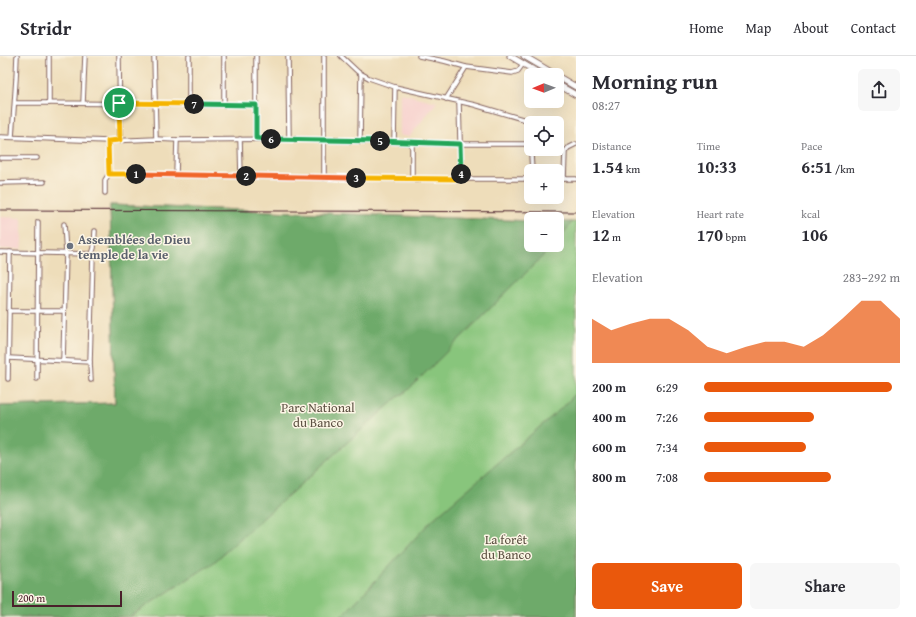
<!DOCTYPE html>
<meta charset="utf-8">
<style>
body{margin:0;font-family:"Gentium Book Plus",serif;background:#f7f7f7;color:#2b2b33;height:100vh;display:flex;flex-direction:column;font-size:15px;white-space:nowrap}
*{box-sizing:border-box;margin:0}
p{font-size:13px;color:#7c7c81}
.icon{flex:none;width:22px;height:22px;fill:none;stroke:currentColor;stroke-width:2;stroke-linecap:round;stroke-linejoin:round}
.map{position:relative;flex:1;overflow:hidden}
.sheet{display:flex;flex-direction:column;background:#fff;width:340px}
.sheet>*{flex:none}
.needle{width:26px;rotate:269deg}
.controls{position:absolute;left:524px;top:12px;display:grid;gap:8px}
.controls a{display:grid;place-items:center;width:40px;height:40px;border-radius:6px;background:#fff;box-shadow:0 4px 16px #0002;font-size:20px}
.scale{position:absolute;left:12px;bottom:10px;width:110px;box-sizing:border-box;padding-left:4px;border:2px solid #4a1f2b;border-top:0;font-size:11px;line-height:14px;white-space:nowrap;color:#4a1f2b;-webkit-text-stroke:3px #fcf5e5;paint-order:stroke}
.pin{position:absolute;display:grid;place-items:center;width:34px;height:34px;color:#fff;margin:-17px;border:2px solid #fff;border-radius:50%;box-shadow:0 1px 4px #0007}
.km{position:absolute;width:20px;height:20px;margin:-10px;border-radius:50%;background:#222;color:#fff;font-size:11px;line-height:20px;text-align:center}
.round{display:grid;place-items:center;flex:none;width:42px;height:42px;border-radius:6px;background:#f7f7f7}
.headline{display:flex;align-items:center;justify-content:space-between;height:68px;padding:0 16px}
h1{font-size:22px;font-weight:700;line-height:30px}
.metrics{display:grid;grid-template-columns:repeat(3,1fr);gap:6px;height:68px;padding:4px 16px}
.metrics div{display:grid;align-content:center}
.metrics b{font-size:17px;font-weight:700}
.metrics small{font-size:11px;font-weight:400}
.metrics p{font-size:11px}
.chart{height:112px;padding:8px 16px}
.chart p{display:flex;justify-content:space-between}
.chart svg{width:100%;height:72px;margin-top:4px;fill:#ea580c;opacity:.7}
.button{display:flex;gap:8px;margin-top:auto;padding:8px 16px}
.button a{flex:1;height:46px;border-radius:6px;background:#ea580c;color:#fff;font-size:16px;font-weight:700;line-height:46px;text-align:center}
.button a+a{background:#f7f7f7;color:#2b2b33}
ul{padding:0 16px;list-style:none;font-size:13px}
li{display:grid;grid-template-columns:64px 48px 1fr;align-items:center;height:30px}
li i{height:10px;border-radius:5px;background:#ea580c}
header{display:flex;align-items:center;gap:24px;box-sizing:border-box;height:56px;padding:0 20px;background:#fff;border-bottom:1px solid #e1e1e2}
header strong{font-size:19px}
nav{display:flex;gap:22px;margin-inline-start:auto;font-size:14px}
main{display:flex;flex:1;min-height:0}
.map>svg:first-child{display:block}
.built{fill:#f7d0cd}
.green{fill:#88c57b;stroke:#697253}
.forest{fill:#6eaa6b;stroke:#5c644b}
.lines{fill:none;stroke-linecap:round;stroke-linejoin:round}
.minor-casing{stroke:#83625d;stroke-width:5.5}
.primary-casing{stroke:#83625d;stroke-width:7}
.minor{stroke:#fff;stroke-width:3.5}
.primary{stroke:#fff;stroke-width:5}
.rail{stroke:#4a1f2b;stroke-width:1}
.split-1-casing{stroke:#fff;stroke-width:8}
.split-2-casing{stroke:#fff;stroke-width:8}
.split-3-casing{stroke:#fff;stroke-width:8}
.split-4-casing{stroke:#fff;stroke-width:8}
.split-5-casing{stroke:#fff;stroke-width:8}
.split-6-casing{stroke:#fff;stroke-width:8}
.split-7-casing{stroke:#fff;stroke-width:8}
.split-8-casing{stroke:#fff;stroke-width:8}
.split-1{stroke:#f5b400;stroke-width:5}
.split-2{stroke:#f0652b;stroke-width:5}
.split-3{stroke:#f0652b;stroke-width:5}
.split-4{stroke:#f5b400;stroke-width:5}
.split-5{stroke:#22a559;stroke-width:5}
.split-6{stroke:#22a559;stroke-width:5}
.split-7{stroke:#22a559;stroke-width:5}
.split-8{stroke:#f5b400;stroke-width:5}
.worship-dot{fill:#6b7280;stroke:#fcf5e5;stroke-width:1.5}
.labels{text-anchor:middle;stroke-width:3;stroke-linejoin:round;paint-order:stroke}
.worship-label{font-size:13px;font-weight:bold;fill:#5b616d;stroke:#fcf5e5;text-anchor:start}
.park-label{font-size:13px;fill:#5d5143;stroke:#fcf5e5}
</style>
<header>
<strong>Stridr</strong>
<nav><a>Home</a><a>Map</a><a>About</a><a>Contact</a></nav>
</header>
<main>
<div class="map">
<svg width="576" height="561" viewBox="0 0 576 561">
<rect width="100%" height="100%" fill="#fcf5e5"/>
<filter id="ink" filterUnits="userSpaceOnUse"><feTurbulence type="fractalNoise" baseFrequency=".025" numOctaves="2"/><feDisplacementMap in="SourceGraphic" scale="8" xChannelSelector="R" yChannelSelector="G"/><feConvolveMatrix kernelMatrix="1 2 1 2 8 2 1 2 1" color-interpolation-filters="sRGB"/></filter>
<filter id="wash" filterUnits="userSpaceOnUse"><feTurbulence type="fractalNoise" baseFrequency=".012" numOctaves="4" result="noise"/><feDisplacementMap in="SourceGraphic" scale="16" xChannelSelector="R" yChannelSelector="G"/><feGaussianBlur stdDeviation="0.9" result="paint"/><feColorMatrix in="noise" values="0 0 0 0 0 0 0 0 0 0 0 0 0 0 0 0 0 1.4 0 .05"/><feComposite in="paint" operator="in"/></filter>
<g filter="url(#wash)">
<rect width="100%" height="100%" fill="#eeddba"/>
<g class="built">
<path d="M400,37l37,9 -27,34h-10z"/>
<path d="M0,161l22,1v31h-22z"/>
</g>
<path class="green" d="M110,149l421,16v24h26v-23h19v395h-576v-211l115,-3z"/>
<g class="forest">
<path d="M110,149l421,16v24h23l-147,146 -9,6 -185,166 -84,54h-129v-211l115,-3z"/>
<path d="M557,166h15l-15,20z"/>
<path d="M576,337v224h-237l8,-6 85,-91 133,-115z"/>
</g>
</g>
<g filter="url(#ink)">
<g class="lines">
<g class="minor-casing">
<g id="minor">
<path d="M49,0v47l207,2"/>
<path d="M119,0l1,84"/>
<path d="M154,0l2,83"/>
<path d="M256,0v83"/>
<path d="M288,0l1,83"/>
<path d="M324,0v122"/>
<path d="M341,0l17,16 11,6 26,9 80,18 54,16 3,50"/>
<path d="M419,0l25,5 22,6 46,6 6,-2 5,-7"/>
<path d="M446,43l20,-32"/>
<path d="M459,46l2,77"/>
<path d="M15,47h34"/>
<path d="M83,47l2,-47"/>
<path d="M189,48v-48"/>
<path d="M224,48v-48"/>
<path d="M0,81l108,4 48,-2 21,1 112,-1 164,5h77"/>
<path d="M12,81l4,-58 1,-23"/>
<path d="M240,83l1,37"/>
<path d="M360,84l1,-65"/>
<path d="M394,86l1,-55"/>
<path d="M412,86v37"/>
<path d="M0,102h37"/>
<path d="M109,118l303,5h119"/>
<path d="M176,119l1,-35"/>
<path d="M557,123h19"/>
<path d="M564,123l1,-27 3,-4 8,-4"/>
<path d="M0,127l44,-1"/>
<path d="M105,137v-13l4,-6 -1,-33"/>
<path d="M0,196l91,2 2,1 -3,107 1,18"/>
<path d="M92,198l2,-6 1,-17"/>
<path d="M9,255h55"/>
<path d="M9,302l81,4"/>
<path d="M63,304l3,-107 -2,-29"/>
<path d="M8,323l2,-127"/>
<path d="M37,323l1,-157"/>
</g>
</g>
<g class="primary-casing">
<g id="primary">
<path d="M510,0l32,19"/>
<path d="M524,0l32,19"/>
<path d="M557,20l19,11"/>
<path d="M557,28l19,11"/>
</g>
</g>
<use href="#minor" class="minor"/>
<use href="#primary" class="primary"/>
<path class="rail" d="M0,154l576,2"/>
</g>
</g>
<g class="lines" filter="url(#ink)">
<g class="split-1-casing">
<path id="split-1" d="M119,47l1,37 -12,1 1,33h27"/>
</g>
<g class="split-2-casing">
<path id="split-2" d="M136,118l110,2"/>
</g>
<g class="split-3-casing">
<path id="split-3" d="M246,120l110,2"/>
</g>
<g class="split-4-casing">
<path id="split-4" d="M356,122l105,1v-5"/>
</g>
<g class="split-5-casing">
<path id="split-5" d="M380,85l80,3 1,30"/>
</g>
<g class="split-6-casing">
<path id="split-6" d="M271,83l109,2"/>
</g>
<g class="split-7-casing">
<path id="split-7" d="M194,48l62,1v33l15,1"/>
</g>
<g class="split-8-casing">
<path id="split-8" d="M119,47l75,1"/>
</g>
<use href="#split-1" class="split-1"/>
<use href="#split-2" class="split-2"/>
<use href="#split-3" class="split-3"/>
<use href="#split-4" class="split-4"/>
<use href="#split-5" class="split-5"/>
<use href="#split-6" class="split-6"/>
<use href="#split-7" class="split-7"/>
<use href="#split-8" class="split-8"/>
</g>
<circle class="worship-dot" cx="70" cy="190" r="4"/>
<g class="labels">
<g class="worship-label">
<text x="78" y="188">Assemblées de Dieu<tspan x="78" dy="15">temple de la vie</tspan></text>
</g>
<g class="park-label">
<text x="318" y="356">Parc National<tspan x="318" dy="15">du Banco</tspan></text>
<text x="506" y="488">La forêt<tspan x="506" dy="15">du Banco</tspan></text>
</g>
</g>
</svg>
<div class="controls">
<a><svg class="needle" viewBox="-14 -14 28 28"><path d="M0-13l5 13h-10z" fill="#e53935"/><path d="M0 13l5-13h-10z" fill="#7c7c81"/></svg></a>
<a><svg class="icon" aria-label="locate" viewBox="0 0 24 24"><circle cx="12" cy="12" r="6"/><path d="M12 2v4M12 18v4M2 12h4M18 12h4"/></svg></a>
<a>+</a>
<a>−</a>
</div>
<div class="scale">200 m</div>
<div class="pin" style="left:119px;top:47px;background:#1e9e55"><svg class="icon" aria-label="arrive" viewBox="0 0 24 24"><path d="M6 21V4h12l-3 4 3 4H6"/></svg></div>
<b class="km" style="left:136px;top:118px">1</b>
<b class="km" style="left:246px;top:120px">2</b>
<b class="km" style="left:356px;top:122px">3</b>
<b class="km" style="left:461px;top:118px">4</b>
<b class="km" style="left:380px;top:85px">5</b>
<b class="km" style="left:271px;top:83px">6</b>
<b class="km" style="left:194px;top:48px">7</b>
</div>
<section class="sheet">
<div class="headline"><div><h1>Morning run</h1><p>08:27</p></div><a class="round"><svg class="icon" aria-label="share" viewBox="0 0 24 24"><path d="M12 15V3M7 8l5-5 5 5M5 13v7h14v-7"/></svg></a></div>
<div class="metrics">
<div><p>Distance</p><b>1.54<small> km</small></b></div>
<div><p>Time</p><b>10:33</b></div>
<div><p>Pace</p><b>6:51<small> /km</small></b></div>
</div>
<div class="metrics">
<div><p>Elevation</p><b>12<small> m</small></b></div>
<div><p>Heart rate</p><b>170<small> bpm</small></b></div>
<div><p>kcal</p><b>106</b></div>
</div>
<div class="chart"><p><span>Elevation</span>283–292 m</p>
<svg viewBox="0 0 160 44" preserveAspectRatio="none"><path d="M0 44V17L10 24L20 20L30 17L40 17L50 24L60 34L70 38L80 34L90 31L100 31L110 34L120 27L130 17L140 6L150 6L160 17V44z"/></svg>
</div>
<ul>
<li><b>200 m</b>6:29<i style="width:96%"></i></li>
<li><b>400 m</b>7:26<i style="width:56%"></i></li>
<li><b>600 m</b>7:34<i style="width:52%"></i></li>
<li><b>800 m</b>7:08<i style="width:65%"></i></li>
</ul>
<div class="button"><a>Save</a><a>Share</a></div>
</section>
</main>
